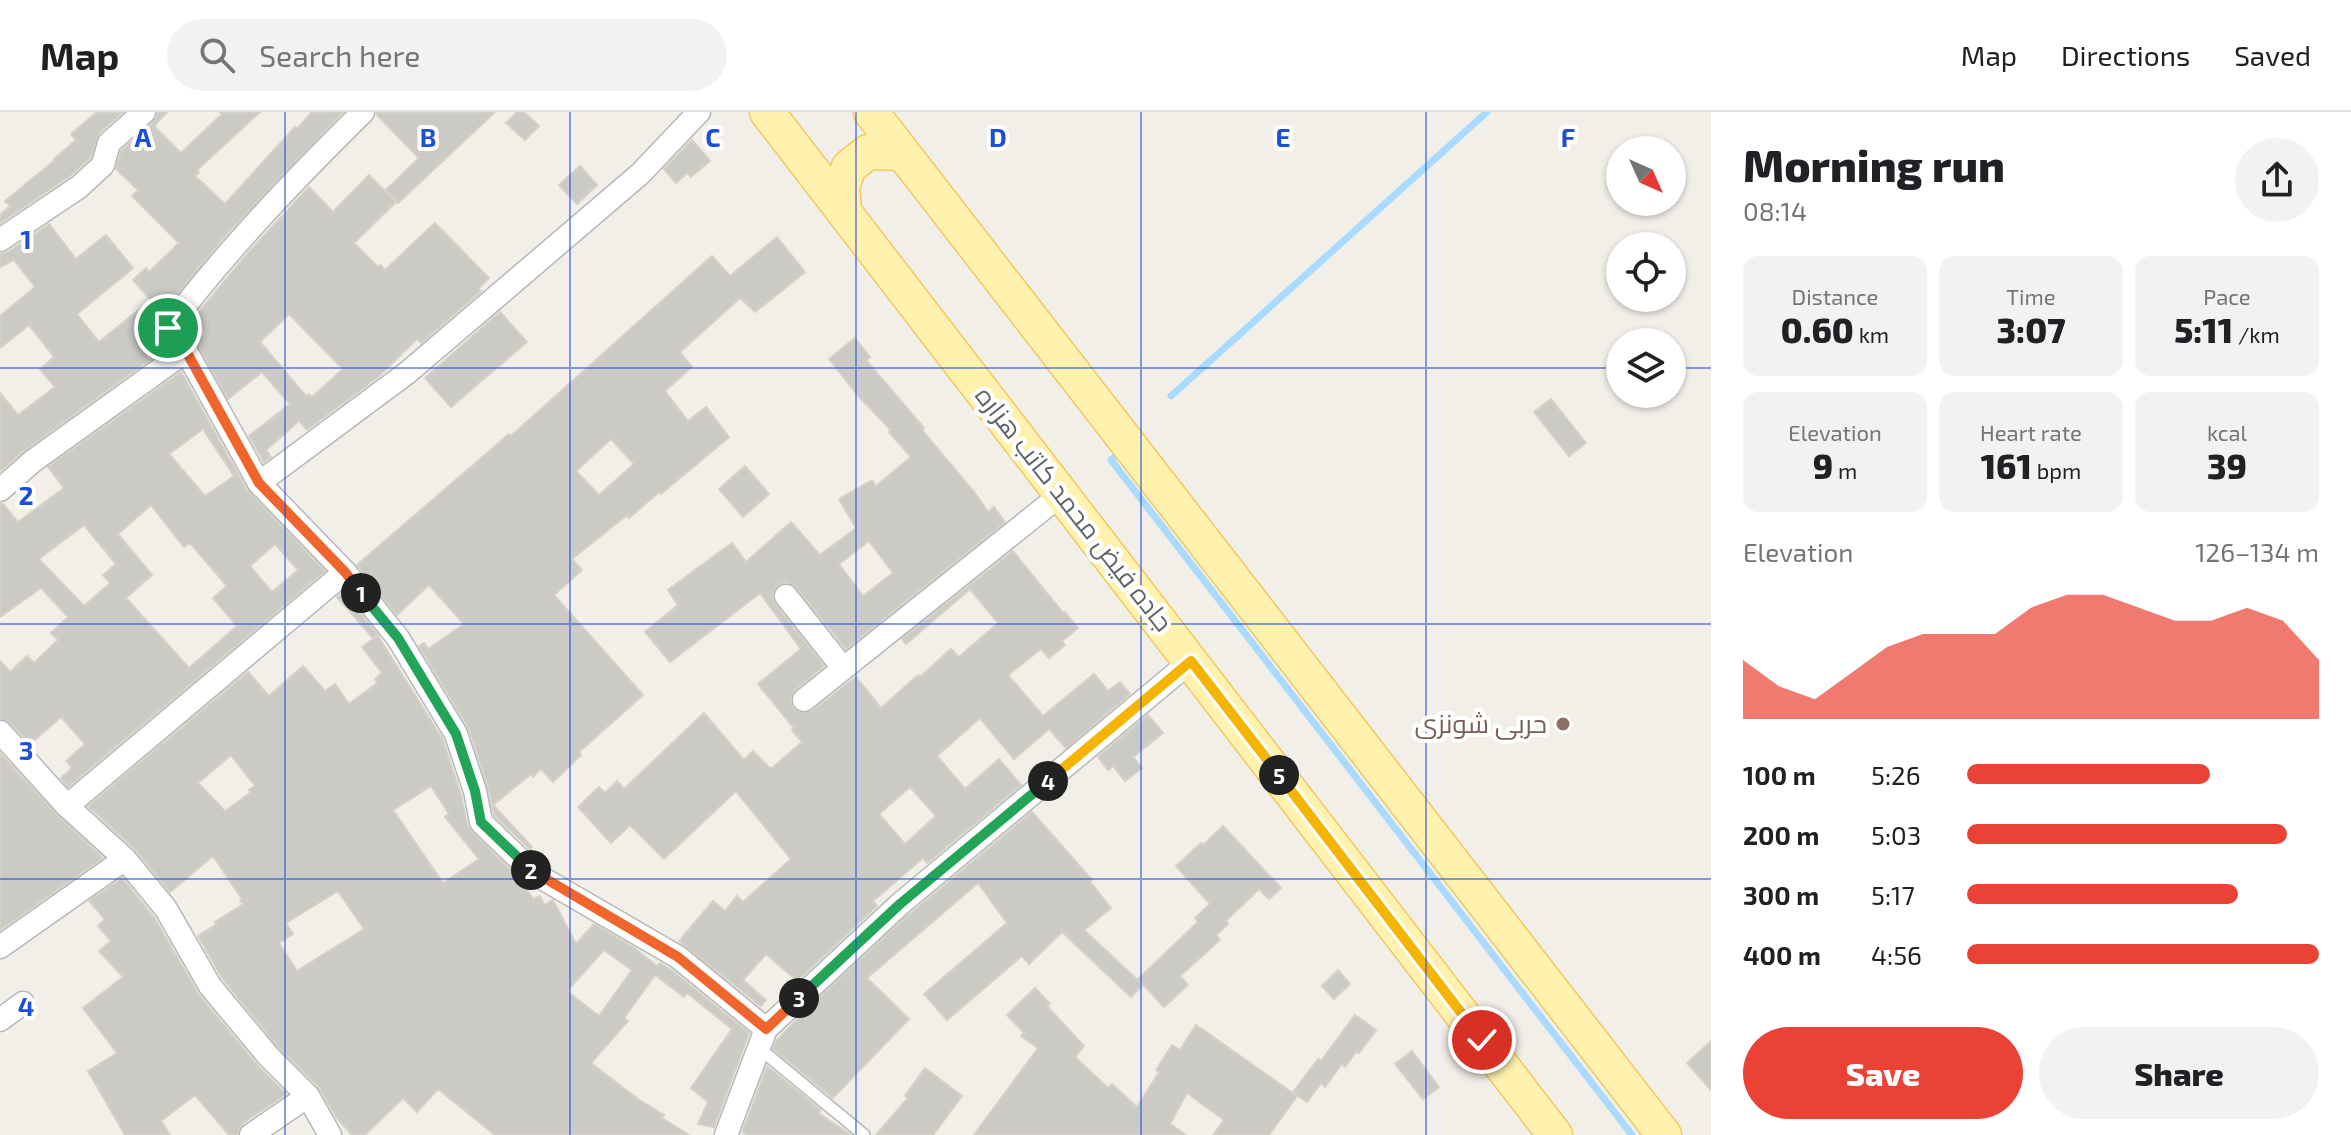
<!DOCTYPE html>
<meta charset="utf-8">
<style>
body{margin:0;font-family:"Exo 2",Cairo,sans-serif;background:#f2f2f2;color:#202124;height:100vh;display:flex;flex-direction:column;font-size:30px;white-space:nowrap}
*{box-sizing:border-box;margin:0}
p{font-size:26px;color:#757577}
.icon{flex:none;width:44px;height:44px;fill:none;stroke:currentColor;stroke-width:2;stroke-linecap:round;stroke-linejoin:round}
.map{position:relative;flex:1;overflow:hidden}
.panel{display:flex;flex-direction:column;background:#fff;width:640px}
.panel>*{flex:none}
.needle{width:52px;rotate:135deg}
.tools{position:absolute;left:1606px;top:24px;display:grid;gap:16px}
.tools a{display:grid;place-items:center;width:80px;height:80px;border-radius:50%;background:#fff;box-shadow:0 2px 6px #0004;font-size:40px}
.pin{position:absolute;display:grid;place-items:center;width:68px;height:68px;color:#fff;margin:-34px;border:4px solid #fff;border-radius:50%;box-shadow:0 2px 8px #0007}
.km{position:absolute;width:40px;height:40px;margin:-20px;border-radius:50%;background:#222;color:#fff;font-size:22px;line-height:40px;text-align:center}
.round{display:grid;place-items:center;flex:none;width:84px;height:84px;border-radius:42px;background:#f2f2f2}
.overview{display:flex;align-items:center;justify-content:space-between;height:136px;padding:0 32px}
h1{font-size:44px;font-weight:800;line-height:60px}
.figures{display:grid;grid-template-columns:repeat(3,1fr);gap:12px;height:136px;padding:8px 32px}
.figures div{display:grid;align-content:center;border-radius:16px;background:#f2f2f2;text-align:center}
.figures b{font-size:34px;font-weight:800}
.figures small{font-size:22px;font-weight:400}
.figures p{font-size:22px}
.chart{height:224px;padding:16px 32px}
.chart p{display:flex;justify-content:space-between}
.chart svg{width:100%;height:144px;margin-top:8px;fill:#ea4335;opacity:.7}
.button{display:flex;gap:16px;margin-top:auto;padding:16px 32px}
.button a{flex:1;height:92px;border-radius:48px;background:#ea4335;color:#fff;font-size:32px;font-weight:800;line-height:92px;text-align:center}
.button a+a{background:#f2f2f2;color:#202124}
ul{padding:0 32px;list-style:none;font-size:26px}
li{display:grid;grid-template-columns:128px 96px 1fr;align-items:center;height:60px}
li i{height:20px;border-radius:10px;background:#ea4335}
header{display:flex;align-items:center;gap:48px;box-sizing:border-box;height:112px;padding:0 40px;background:#fff;border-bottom:2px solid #e0e0e0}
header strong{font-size:38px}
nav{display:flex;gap:44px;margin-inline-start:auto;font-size:28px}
.search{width:560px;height:72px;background:#f2f2f2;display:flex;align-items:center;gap:20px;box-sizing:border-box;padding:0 28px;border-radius:44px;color:#757577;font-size:30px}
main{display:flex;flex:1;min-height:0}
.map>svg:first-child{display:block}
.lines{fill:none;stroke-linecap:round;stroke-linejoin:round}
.stream{stroke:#aadaff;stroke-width:7}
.building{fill:#cccac5;stroke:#d6d1c6;stroke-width:2;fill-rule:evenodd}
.service-casing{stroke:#b5b8bc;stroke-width:14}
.minor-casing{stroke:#b5b8bc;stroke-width:25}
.primary-casing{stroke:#f2c960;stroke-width:37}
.service{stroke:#fff;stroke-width:11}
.minor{stroke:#fff;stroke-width:22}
.primary{stroke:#fff2af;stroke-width:34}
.split-1-casing{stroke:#fff;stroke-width:16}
.split-2-casing{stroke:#fff;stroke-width:16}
.split-3-casing{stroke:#fff;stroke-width:16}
.split-4-casing{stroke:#fff;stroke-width:16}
.split-5-casing{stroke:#fff;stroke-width:16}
.split-6-casing{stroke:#fff;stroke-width:16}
.split-1{stroke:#f0652b;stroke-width:10}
.split-2{stroke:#22a559;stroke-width:10}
.split-3{stroke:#f0652b;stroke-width:10}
.split-4{stroke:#22a559;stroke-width:10}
.split-5{stroke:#f5b400;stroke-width:10}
.split-6{stroke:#f5b400;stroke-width:10}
.grid{fill:none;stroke:#1d4ed8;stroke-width:2;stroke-opacity:0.55}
.education-dot{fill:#8d6e63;stroke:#fff;stroke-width:3}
.labels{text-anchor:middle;stroke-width:8;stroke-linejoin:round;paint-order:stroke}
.street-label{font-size:26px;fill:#5f6368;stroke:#fff}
.education-label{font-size:26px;fill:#785e54;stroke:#fff;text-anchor:end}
.grid-label{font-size:26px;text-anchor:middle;font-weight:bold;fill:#1d4ed8;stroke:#fff;stroke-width:8;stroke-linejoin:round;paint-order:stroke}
</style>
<header>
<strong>Map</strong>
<div class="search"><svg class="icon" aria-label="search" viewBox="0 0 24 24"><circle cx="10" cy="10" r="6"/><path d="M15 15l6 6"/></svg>Search here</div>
<nav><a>Map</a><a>Directions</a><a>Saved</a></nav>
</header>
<main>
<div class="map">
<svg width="1711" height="1023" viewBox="0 0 1711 1023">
<rect width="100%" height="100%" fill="#f1efe8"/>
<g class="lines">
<g class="stream">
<path d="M1171,284l316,-284"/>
<path d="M1120,341l-9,7 521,675"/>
</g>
</g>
<g class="building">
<path d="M97,0h26l-24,21 -8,24 -21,19 -70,47v-8l10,-9 -5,-5 50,-41 -1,-1 22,-19 -5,-6z"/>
<path d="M158,0h9l-13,14 27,27 41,-39 -2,-2h40l-63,58 2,2 -4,4 30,28 70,-77 2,2 15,-17h31l-117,123 -69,84 -3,6 1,7 11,16 -141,102 -25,21v-78l18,22 37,-28 -15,-18 14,-12 -25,-32 -29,23v-32l35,-29 -21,-27 -14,7v-13l8,-2 41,-28 27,35 30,-24 27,33 -56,46 22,28 52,-42 -18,-20 13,-12 3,4 30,-29 -47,-47 6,-6 -22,-21 5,-18 32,-29z"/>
<path d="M377,0h118l-97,91 -12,-13 33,-32 -42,-43z"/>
<path d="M517,0h7l15,14 -14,14 -19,-17z"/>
<path d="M692,28l18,21 -19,16 -4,-4 -11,10 -12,-14z"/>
<path d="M580,54l17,19 -20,19 -18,-19z"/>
<path d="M369,63l27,27 -42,41 24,24 2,-2 5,5 50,-47 54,55 -11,11 3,2 -60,52 -4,-4 -39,38 -71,53 -8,-9 -33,29 5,7 -7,5 -15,-26 41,-32 -28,-32 -34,27 -32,-57 9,-10 -12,-13 55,-66 61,-66 24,25zM289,202l54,55 -31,28 -3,-3 -3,2 -46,-54z"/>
<path d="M777,125l28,35 -50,40 -15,-14 -60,54 12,15 -27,24 23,30 18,-14 23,30 -68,57 -2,-2 -30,26 -2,-3 -55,44 10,11 -28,25 89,100 -64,57 2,3 -28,27 -12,-13 -8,8 -2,-3 -38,31 39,42 -2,2 -36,-34 -6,-28 -19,-58 -50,-83 5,-3 4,6 36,-25 -35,-39 -32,30 -40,-50 152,-131 2,2 201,-180 18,20zM611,327l23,25 -35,31 -23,-24z"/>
<path d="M500,200l27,30 -76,65 -26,-29z"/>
<path d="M855,226l15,19 -4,3 58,68 -2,2 53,63 13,19 6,-5 11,15 -159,127 -50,-62 -11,-5 -8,4 -5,11 3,7 49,62 -29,24 -5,11 3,7 7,5 12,-2 44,-34 25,31 37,-33 2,2 31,-28 8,8 39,-34 -28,-34 -64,55 -4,-5 111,-88 50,62 2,-1 13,16 -16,13 3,4 -16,13 -8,-9 -33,26 35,41 51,-42 14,17 12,-9 10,12 -64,54 -17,-19 -35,30 -34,-41 -43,38 28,33 34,-30 22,26 -94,78 -4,-5 -50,43 4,5 -80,75 -31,-27 -23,26 23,20 -5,6 -82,-65 34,-40 12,10 12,-15 6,6 48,-43 -55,-68 -72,68 -34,-34 -19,18 -33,-36 21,-20 6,6 12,-12 7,8 80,-76 40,47 9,-9 18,18 31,-27 -10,-12 2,-2 -36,-44 43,-35 -41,-56 -90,69 -25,-30 33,-27 -10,-15 64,-47 14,19 45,-40 29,33 36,-27 -17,-29 33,-19 4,6 35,-29 -22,-25 2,-2 -31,-32 -31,-39zM869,429l24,32 -30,23 -24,-32zM910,675l26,29 -31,28 -26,-30z"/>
<path d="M181,260l66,118 78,81 -257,216 -7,-9 11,-10 -6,-7 19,-17 -24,-27 -31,27 -20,-21 -10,-5v-57l10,11 17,-16 7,7 24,-23 -7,-7 17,-16 -27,-29 -41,29v-113h3l15,18 46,-34 -16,-21zM203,317l31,47 -29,20 -36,-42zM151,393l33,42 6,-4 37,43 -14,12 24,28 -48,42 -63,-70 26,-23 -34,-41zM84,413l32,39 -13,11 7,8 -26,23 -45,-47zM275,432l23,26 -26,22 -22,-26z"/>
<path d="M1551,287l35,44 -17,13 -35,-44z"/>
<path d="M745,354l24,28 -26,23 -24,-28z"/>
<path d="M343,480l34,42 -4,4 -36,-41z"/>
<path d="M378,524l65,104 18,55 6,30 4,6 48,47 14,21 7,-3 4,9 9,-5 23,44 18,-20 39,23 24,19 3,-3 10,6 79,64 -35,94 -16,-3 10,-22 -17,-14 41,-59 -45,-36 -3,4 -29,-22 -31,43 4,3 -37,42 47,36 26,16 -2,3 27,17h-194l-57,-46 -21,23 -14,-14 -38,37h-13l-15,-17 -19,-32 -39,-38 -57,-70 -24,-42 19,-12 -2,-2 28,-18 -3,-4 2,-1 -29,-43 -43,36 -35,-43 -47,-43 160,-134 21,24 34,-30 22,25 10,-7 14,20 28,-21 -2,-4 7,-6 -20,-26zM231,643l24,31 -6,4 2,2 -26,19 -27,-28zM431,674l18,28 -4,3 34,42 -36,24 -50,-73zM338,779l26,38 -67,42 -18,-28 14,-9 -7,-11zM604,838l28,20 -33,46 -32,-25z"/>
<path d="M1148,603l15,18 -30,24 9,11 -17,13 -12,-15 -5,4 -10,-13z"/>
<path d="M0,641l57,62 46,43 -103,72z"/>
<path d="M1032,700l60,68 -2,2 21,26 -27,22 59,55 -12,12 -69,-65 -33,32 -7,-8 -75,64 -23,-26 83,-71 -29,-40 -111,95 42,41 -76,79 -60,-49 3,-8 28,-29 101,-94z"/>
<path d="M1223,714l58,62 -12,11 -10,-10 -33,32 2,3 -12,11 4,5 -40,36 8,9 -24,22 -26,-28 60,-57 -3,-4 15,-14 -34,-38 25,-23 2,2z"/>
<path d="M122,766l32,39 45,78 59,71 28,28 -43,29 -6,12h-8l-34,-40 -34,26 9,14h-45l-37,-64 29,-18 -34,-45 40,-31 -24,-26 12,-10 -13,-15 7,-7 -16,-18z"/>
<path d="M1338,858l12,14 -16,15 -12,-13z"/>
<path d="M1035,876l15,16 -3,2 37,40 -9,11 33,31 4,-4 25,23 22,-35 -3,-2 16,-25 8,5 16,-25 101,71 -28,39h-56l11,-15 -37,-27 -17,31 16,11h-212l64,-87 -17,-12 3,-3 -17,-18z"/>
<path d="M1355,903l21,15 -17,23 -3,-1 -11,15 -3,-3 -17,23 -4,-4 -14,19 -14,-10 25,-33 3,2z"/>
<path d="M1711,929v49l-24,-27z"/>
<path d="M1412,939l27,36 -16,12 -28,-35z"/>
<path d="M767,954l54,44 -3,3 33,22h-100l-9,-2z"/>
<path d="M925,956l37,28 -29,39h-57l32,-37 -3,-2z"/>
</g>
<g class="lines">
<g class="service-casing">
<path id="service" d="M759,936l105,87"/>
</g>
<g class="minor-casing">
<g id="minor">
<path d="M363,0c-69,68 -137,139 -195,216l18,23 73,132 86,89 53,66 58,96 19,57 6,31 54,52 143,83 88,72"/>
<path d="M0,128l79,-53 24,-22 6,-22 35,-31"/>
<path d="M259,371l148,-110 233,-199 59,-62"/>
<path d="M0,378l33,-29 153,-110"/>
<path d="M786,484l57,72"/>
<path d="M804,588l259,-207"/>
<path d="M0,620l67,74 58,53 41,50 44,77 59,71 39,39 22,39"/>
<path d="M67,694l278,-234"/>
<path d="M0,835l125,-88"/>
<path d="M0,908l23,-17"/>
<path d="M251,1023l57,-39"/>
<path d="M726,1023l40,-106 134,-125 291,-243"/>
</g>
</g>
<g class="primary-casing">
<g id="primary">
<path d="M767,0l788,1023"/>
<path d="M871,0l793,1023"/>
<path d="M844,100l-2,-26 7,-19 19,-15 34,1"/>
</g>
</g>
<use href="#service" class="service"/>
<use href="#minor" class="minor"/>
<use href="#primary" class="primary"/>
</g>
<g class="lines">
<g class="split-1-casing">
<path id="split-1" d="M168,216l18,23 73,132 86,89 16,21"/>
</g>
<g class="split-2-casing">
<path id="split-2" d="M361,481l37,45 58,96 19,57 6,31 50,48"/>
</g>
<g class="split-3-casing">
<path id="split-3" d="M531,758l147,87 88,72 33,-31"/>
</g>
<g class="split-4-casing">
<path id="split-4" d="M799,886l101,-94 148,-123"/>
</g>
<g class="split-5-casing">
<path id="split-5" d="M1048,669l143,-120 88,114"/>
</g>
<g class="split-6-casing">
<path id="split-6" d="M1279,663l203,265"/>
</g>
<use href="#split-1" class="split-1"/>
<use href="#split-2" class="split-2"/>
<use href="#split-3" class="split-3"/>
<use href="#split-4" class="split-4"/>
<use href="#split-5" class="split-5"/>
<use href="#split-6" class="split-6"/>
</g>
<path class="grid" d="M285,0v1023M570,0v1023M856,0v1023M1141,0v1023M1426,0v1023M0,256h1620M1672,256h39M0,512h1711M0,767h1711"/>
<circle class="education-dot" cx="1563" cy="612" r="8"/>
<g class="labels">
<g class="street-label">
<text transform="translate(1074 397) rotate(52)" y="9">جاده فیض محمد کاتب هزاره</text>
</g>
<g class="education-label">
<text x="1547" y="621">حربی شونزی</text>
</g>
</g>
<g class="grid-label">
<text x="143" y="35">A</text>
<text x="428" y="35">B</text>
<text x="713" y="35">C</text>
<text x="998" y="35">D</text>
<text x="1283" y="35">E</text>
<text x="1568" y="35">F</text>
<text x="26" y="137">1</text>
<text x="26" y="393">2</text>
<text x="26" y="648">3</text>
<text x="26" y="904">4</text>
</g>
</svg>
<div class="tools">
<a><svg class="needle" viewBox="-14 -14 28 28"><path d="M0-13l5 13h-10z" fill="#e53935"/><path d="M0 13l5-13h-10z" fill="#757577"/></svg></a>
<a><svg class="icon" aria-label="locate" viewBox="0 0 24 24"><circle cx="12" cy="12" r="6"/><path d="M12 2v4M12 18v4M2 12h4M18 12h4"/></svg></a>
<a><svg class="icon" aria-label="layers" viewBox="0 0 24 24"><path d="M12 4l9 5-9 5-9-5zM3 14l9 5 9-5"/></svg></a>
</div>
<div class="pin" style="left:168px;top:216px;background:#1e9e55"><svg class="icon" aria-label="arrive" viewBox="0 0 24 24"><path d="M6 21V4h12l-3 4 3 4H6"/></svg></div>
<div class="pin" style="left:1482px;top:928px;background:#d93025"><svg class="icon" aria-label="check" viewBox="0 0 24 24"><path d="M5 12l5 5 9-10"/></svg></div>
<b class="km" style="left:361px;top:481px">1</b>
<b class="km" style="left:531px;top:758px">2</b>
<b class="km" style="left:799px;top:886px">3</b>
<b class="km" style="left:1048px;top:669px">4</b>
<b class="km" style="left:1279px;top:663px">5</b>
</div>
<section class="panel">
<div class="overview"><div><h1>Morning run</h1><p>08:14</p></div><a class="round"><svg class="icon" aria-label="share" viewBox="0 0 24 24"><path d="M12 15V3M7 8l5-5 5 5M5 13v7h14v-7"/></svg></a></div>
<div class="figures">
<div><p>Distance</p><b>0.60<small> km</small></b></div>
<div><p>Time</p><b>3:07</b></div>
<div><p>Pace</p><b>5:11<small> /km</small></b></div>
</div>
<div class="figures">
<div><p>Elevation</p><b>9<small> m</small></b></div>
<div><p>Heart rate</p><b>161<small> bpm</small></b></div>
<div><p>kcal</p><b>39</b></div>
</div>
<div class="chart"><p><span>Elevation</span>126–134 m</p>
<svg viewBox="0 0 160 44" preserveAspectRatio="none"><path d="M0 44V26L10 34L20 38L30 30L40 22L50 18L60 18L70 18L80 10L90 6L100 6L110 10L120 14L130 14L140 10L150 14L160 26V44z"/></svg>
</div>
<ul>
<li><b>100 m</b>5:26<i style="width:69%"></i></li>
<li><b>200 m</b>5:03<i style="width:91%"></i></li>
<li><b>300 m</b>5:17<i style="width:77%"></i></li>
<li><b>400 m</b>4:56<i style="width:100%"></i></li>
</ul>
<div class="button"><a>Save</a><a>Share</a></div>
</section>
</main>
